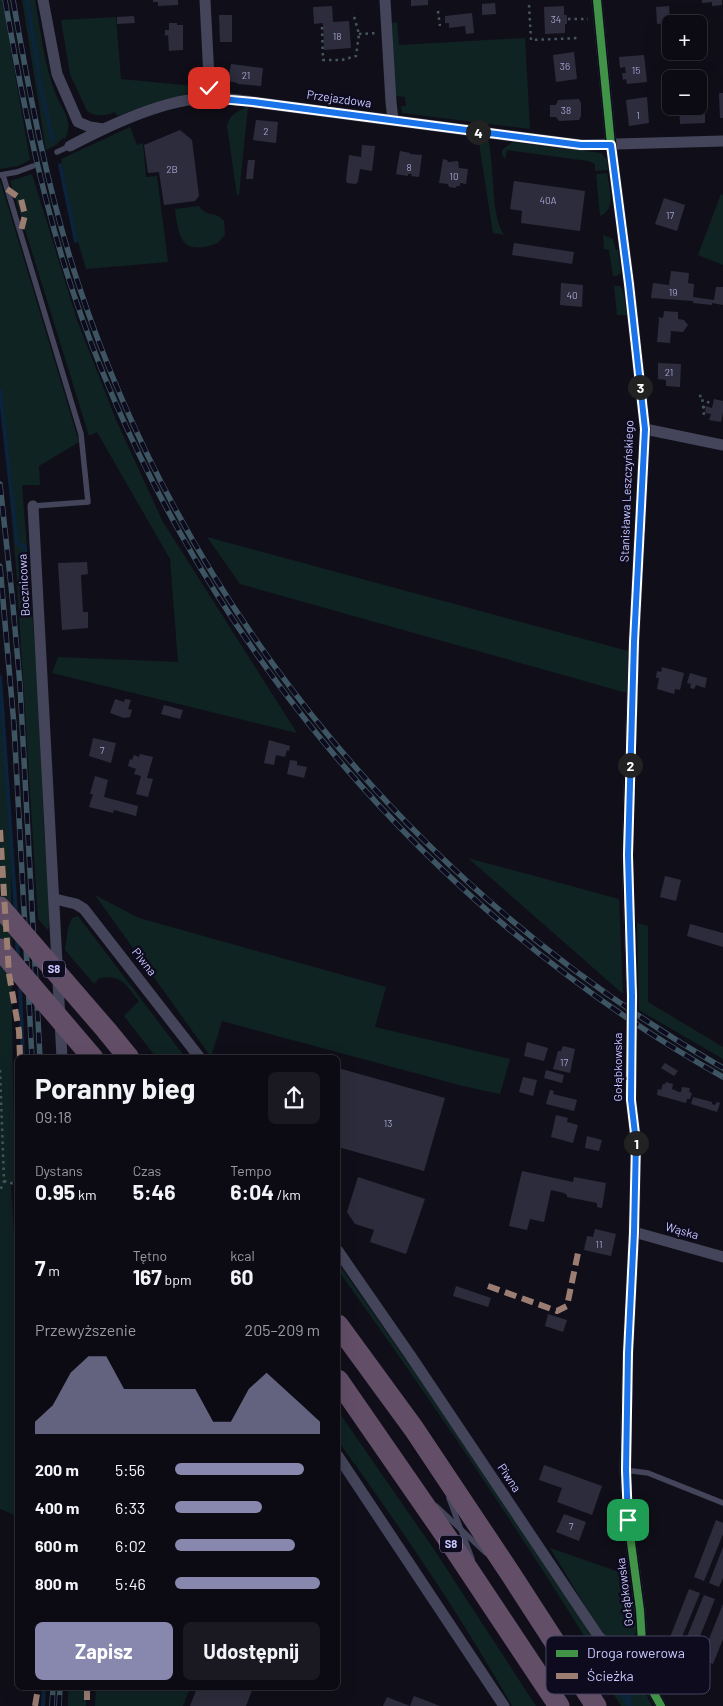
<!DOCTYPE html>
<html lang="pl">
<meta charset="utf-8">
<style>
body{margin:0;font-family:Barlow,sans-serif;background:#1a1921;color:#f1f3f6;height:100vh;display:flex;flex-direction:column;font-size:19px;white-space:nowrap}
*{box-sizing:border-box;margin:0}
p{font-size:16px;color:#9a9ba0}
.icon{flex:none;width:28px;height:28px;fill:none;stroke:currentColor;stroke-width:2;stroke-linecap:round;stroke-linejoin:round}
.map{position:relative;flex:1;overflow:hidden}
.details{position:absolute;left:15px;top:1055px;width:325px;height:635px;display:flex;flex-direction:column;background:#0c0b13;border-radius:8px;box-shadow:0 5px 20px #0002,0 0 0 1px #2c2b33}
.details>*{flex:none}
.fabs{position:absolute;left:662px;top:15px;display:grid;gap:10px}
.fabs a{display:grid;place-items:center;width:45px;height:45px;border-radius:8px;background:#0c0b13;box-shadow:0 5px 20px #0002,0 0 0 1px #2c2b33;font-size:25px}
.pin{position:absolute;display:grid;place-items:center;width:42px;height:42px;color:#fff;margin:-21px;border-radius:10px;box-shadow:0 2px 8px #0006}
.km{position:absolute;width:25px;height:25px;margin:-12px;border-radius:50%;background:#222;color:#fff;font-size:14px;line-height:25px;text-align:center}
.round{display:grid;place-items:center;flex:none;width:52px;height:52px;border-radius:8px;background:#1a1921}
.overview{display:flex;align-items:center;justify-content:space-between;height:85px;padding:0 20px}
h1{font-size:28px;font-weight:700;line-height:38px}
.figures{display:grid;grid-template-columns:repeat(3,1fr);gap:8px;height:85px;padding:5px 20px}
.figures div{display:grid;align-content:center}
.figures b{font-size:21px;font-weight:700}
.figures small{font-size:14px;font-weight:400}
.figures p{font-size:14px}
.chart{height:140px;padding:10px 20px}
.chart p{display:flex;justify-content:space-between}
.chart svg{width:100%;height:90px;margin-top:5px;fill:#8887ae;opacity:.7}
.primary-button{display:flex;gap:10px;margin-top:auto;padding:10px 20px}
.primary-button a{flex:1;height:58px;border-radius:8px;background:#8887ae;color:#fff;font-size:20px;font-weight:700;line-height:58px;text-align:center}
.primary-button a+a{background:#1a1921;color:#f1f3f6}
ul{padding:0 20px;list-style:none;font-size:16px}
li{display:grid;grid-template-columns:80px 60px 1fr;align-items:center;height:38px}
li i{height:12px;border-radius:6px;background:#8887ae}
.map>svg:first-child{display:block}
.green{fill:#0f2322}
.water{fill:#0c233c}
.lines{fill:none;stroke-linecap:round;stroke-linejoin:round}
.stream{stroke:#0c233c;stroke-width:4}
.building{fill:#2d2c3c}
.path{stroke:#465660;stroke-width:2.5;stroke-dasharray:2.5 4;stroke-linecap:butt}
.lane{stroke:#44455a;stroke-width:5.5}
.street{stroke:#44455a;stroke-width:11}
.highway{stroke:#634e67;stroke-width:21}
.rail-casing{stroke:#3d5562;stroke-width:5.5}
.rail{stroke:#0d0b1d;stroke-width:4;stroke-dasharray:11;stroke-linecap:butt}
.highway-bridge{stroke:#634e67;stroke-width:21}
.quiet{stroke:#9b7d72;stroke-width:6;stroke-dasharray:12 6;stroke-linecap:butt}
.cycleway-casing{stroke:#0d0b1d;stroke-width:11}
.cycleway{stroke:#419447;stroke-width:8}
.route-casing{stroke:#fff;stroke-width:10}
.route{stroke:#1a73e8;stroke-width:6}
.labels{text-anchor:middle;stroke-width:5;stroke-linejoin:round;paint-order:stroke}
.number-label{font-size:10px;fill:#a1a0ce}
.shield{fill:#0d0b1d;stroke:#908fbb;stroke-width:1}
.shield-label{font-size:11px;font-weight:bold;fill:#c8c7ff}
.street-label{font-size:12px;fill:#c8c7ff;stroke:#0d0b1d}
.key{fill:#0d0b1d;stroke:#454361;stroke-width:1}
.key-label{font-size:14px;fill:#c8c7ff}
</style>
<div class="map">
<svg width="723" height="1706" viewBox="0 0 723 1706">
<rect width="100%" height="100%" fill="#100f19"/>
<g class="green">
<path d="M0,0h2l28,160 -12,6 -18,3z"/>
<path d="M22,0h13c6,32 9,65 21,95 7,16 18,27 9,44l-2,-1 -7,7 -10,5z"/>
<path d="M116,17l5,62 73,7v6l-46,13 -31,11 -2,-4c-10,4 -19,5 -28,-1l-17,-37 -9,-54z"/>
<path d="M397,22l2,23 126,-7 5,91 -128,-16 -1,-7h5l-1,-9 -10,-1 -3,-73z"/>
<path d="M248,107l-9,88h-2l-10,-69c3,-12 11,-15 21,-19z"/>
<path d="M130,127l7,18 6,-2 3,34 11,-1 11,86 -82,7 -13,-45 -12,-65z"/>
<path d="M478,137l10,2c7,27 2,75 16,96l-11,-2z"/>
<path d="M512,142l89,11 6,6 1,11 -13,1v-7l-7,-3 -81,-11 -2,9 -3,-4v-5z"/>
<path d="M607,173c2,14 10,36 -7,43l-4,-42z"/>
<path d="M32,174l45,146 39,100 47,102 134,211 -245,-60 6,-16 120,5 -8,-103 -73,-127 -8,4 -79,-255z"/>
<path d="M0,180l79,262 -40,24 1,19h-18l15,188 7,159 5,52 1,36 -2,10 -10,-11 -22,-352 -16,-182z"/>
<path d="M721,194l2,1v70l-25,-10z"/>
<path d="M199,206c8,12 18,5 25,15l1,14 -7,8c-36,13 -39,-3 -43,-34z"/>
<path d="M603,235l10,4 3,11h2l3,23 -4,3h-4l-4,-26 -5,-1z"/>
<path d="M614,286h6l3,5 4,24h-10z"/>
<path d="M207,537l421,114 -1,42 -387,-109z"/>
<path d="M0,672l11,141 1,210 3,157 -4,4 7,116 -1,216 -17,-7z"/>
<path d="M468,858l151,41 4,95z"/>
<path d="M95,895l44,23 247,69 -11,40 135,32 -10,35 -37,-8 -241,-65 -11,36z"/>
<path d="M78,916l107,141h-29l-32,-41 15,-15c-13,-16 -17,-27 -40,-23l-5,6 -29,-34 3,-22 4,-10z"/>
<path d="M637,923l11,3v76l75,45v12l-84,-49z"/>
<path d="M338,1263l73,104 174,259c6,10 12,20 22,27 8,5 17,8 24,15 10,11 14,25 21,38h-31l-38,-60 5,-4c-79,-127 -163,-251 -250,-372z"/>
<path d="M338,1411l97,140 101,155h-24c-52,-92 -112,-179 -174,-265z"/>
<path d="M550,1548l78,27 10,53 -5,10 -11,4 -15,-4 -12,-16z"/>
<rect x="68" y="1688" width="18" height="18"/>
<path d="M96,1688h94l-7,18h-88z"/>
</g>
<path class="water" d="M597,1650l11,9 16,8 4,6 2,5 2,28h-5l-34,-53z"/>
<g class="lines">
<g class="stream">
<path d="M27,0l15,94 11,46"/>
<path d="M60,165l16,76"/>
<path d="M0,390l17,153 8,4v5"/>
<path d="M0,677l16,237"/>
<path d="M17,938l1,21"/>
<path d="M20,986l3,72"/>
<path d="M43,1706l1,-18"/>
</g>
</g>
<g class="building">
<path d="M153,0h25v5l-20,1v-4h-5z"/>
<path d="M411,0h17v5l-17,1z"/>
<path d="M702,0h20v5l-10,1v-4l-10,1z"/>
<path d="M495,3l1,11 -14,1v-11z"/>
<path d="M332,6l1,16 16,-1 2,27 -27,2 -1,-27 -9,1 -1,-17z"/>
<path d="M564,6v9h3v9h-2v9l-20,1 -1,-27z"/>
<path d="M669,6l1,17 -13,1 -1,-17z"/>
<path d="M472,13l2,20 -8,1 -1,-8 -16,2v-5h-4v-7z"/>
<path d="M219,15h13v27h-12z"/>
<path d="M134,16l1,7 -18,1v-7z"/>
<path d="M169,23h8v2h6v25l-14,1 -1,-16 -3,1v-6h4z"/>
<path d="M574,52l3,27 -21,3 -3,-27z"/>
<path d="M644,55l3,27 -20,2 -1,-5 -3,1 -1,-7h4l-1,-6 -5,1 -1,-11z"/>
<path d="M231,64l32,4 -2,18 -24,-2 1,-1 -10,-2z"/>
<path d="M719,93h4v25h-3z"/>
<path d="M647,97l2,26 -20,3 -3,-26z"/>
<path d="M579,99l2,4v13l-2,4 -20,1 -3,-4h-6v-12h6l2,-5z"/>
<path d="M679,106h21v7l5,-1v11l-25,1z"/>
<path d="M256,120l22,2 -2,21 -23,-3z"/>
<path d="M180,130l12,10 7,56 -4,5 -31,4 -5,-33 -11,1 -4,-28z"/>
<path d="M362,145l13,1 -3,25 -12,-2 -2,12 -2,3 -9,-1 -1,-3 3,-25 12,2z"/>
<path d="M400,151l10,2v1l12,1 -3,22 -8,-1 1,-2h-4v2l-12,-2z"/>
<path d="M443,159l4,1 1,2 10,-1 1,7 9,1 -2,15 -6,-1v3h-3l-2,2 -6,-1 -1,-3 -9,-1z"/>
<path d="M248,160h7l-2,19h-7z"/>
<path d="M514,181l71,10 -5,40 -59,-8 1,-12 -12,-2z"/>
<path d="M664,198l21,7 -8,26 -22,-7z"/>
<path d="M514,243l60,9 -2,12 -60,-9z"/>
<path d="M671,271l18,2 -1,10 6,1 -1,13 21,3 2,-13h7v18l-11,-2v2l-19,-2v-2l-42,-3 2,-15 16,2z"/>
<path d="M561,283l22,2 -1,22 -22,-2z"/>
<path d="M664,311l14,1v7l6,1 4,5 -5,7 -12,-1 -1,12 -13,-1 2,-23 -1,-2 5,1z"/>
<path d="M658,363l23,1 -1,23 -14,-1v-6l-8,-1z"/>
<path d="M714,399l9,2v12l-2,9 -12,-2 2,-6 -6,-1 1,-7 6,2z"/>
<path d="M87,562l1,12 -7,1 2,37h5v16l-26,2 -4,-67z"/>
<path d="M662,667l22,6 -4,17 -5,-1 -1,5 -17,-5 2,-11h-3l1,-7 4,1z"/>
<path d="M690,673l17,5 -2,10 -9,-3 -2,4 -4,-1 1,-4 -4,-1z"/>
<path d="M115,699l9,3 1,-3 6,1 -3,9 4,1 -2,7 -6,1 -14,-5z"/>
<path d="M164,705l19,5 -3,9 -19,-5z"/>
<path d="M93,738l23,5 -5,20 -22,-7z"/>
<path d="M269,740l21,6 -1,5 -2,-1 -2,7 -9,-2 -2,10 -10,-2z"/>
<path d="M140,754l13,3 -6,21 6,1 -5,18 -12,-3 5,-18 -7,-2 2,-5 -8,-3 2,-7 2,1 2,-5 5,2z"/>
<path d="M290,760l7,1v4l10,2 -3,11 -17,-4z"/>
<path d="M95,776l13,4 -4,17 34,9 -2,10 -22,-6 -1,3 -24,-6 4,-13h-3z"/>
<path d="M665,876l16,4 -5,21 -16,-4z"/>
<path d="M690,924l33,9v14l-36,-11z"/>
<path d="M527,1042l21,6 -4,13 -20,-5z"/>
<path d="M563,1046l12,3 -5,24 -17,-4 5,-18h3z"/>
<path d="M665,1063l13,8 -4,5 -13,-8z"/>
<path d="M338,1068l107,30 -21,73 -86,-24z"/>
<path d="M546,1070l18,5 -2,8 -18,-5z"/>
<path d="M523,1077l14,3 -4,16 -14,-4z"/>
<path d="M666,1082l7,2 -1,5 7,3h2l1,-5 8,1 -1,4 3,1 -2,6h-3l-1,4 -29,-8 1,-6 3,1 2,-6h2z"/>
<path d="M550,1090l4,1 -1,3 24,6 -3,11 -28,-7z"/>
<path d="M693,1097l19,5v2l3,1 2,-3 3,1 -3,9 -26,-8z"/>
<path d="M556,1115l12,3 -1,4 11,3 -5,18 -22,-6z"/>
<path d="M587,1136l15,4 -3,11 -14,-3z"/>
<path d="M522,1171l51,11 1,-5 32,6 -4,25 -5,-1v-4l-30,-6v-2l-3,-2 -13,-3 -7,32 -14,-3 -3,11 -18,-4z"/>
<path d="M358,1177l67,22 -19,55 -36,-12 4,-12 -19,-6 -8,-12z"/>
<path d="M595,1229l21,5 -5,22 -27,-6 3,-14 6,1z"/>
<path d="M456,1286l35,12 -3,9 -35,-11z"/>
<path d="M548,1314l19,6 -4,12 -18,-6z"/>
<path d="M544,1465l58,21 -10,29 -35,-13 5,-14 -23,-8z"/>
<path d="M564,1514l22,8 -7,19 -23,-9z"/>
<path d="M716,1520l7,3v11l-19,47 -10,-4z"/>
<path d="M723,1547v31l-4,9 -10,-4z"/>
<path d="M689,1589l11,4 -23,56 -10,-4z"/>
<path d="M704,1595l11,4 -23,57 -11,-5z"/>
<path d="M723,1604v35l-10,25 -12,-5z"/>
<path d="M197,1688h56l-7,18h-56z"/>
<path d="M414,1696l26,10h-57l4,-9 23,9z"/>
</g>
<g class="lines">
<g class="path">
<path d="M529,5l2,35 48,-2"/>
<path d="M438,11l2,15"/>
<path d="M568,19h20"/>
<path d="M322,27l1,33h19l14,-4 3,-22 -6,-21"/>
<path d="M359,34l18,-1"/>
<path d="M699,396h3l2,20"/>
<path d="M703,408l8,-9"/>
<path d="M0,1070l4,111 -4,10"/>
<path d="M4,1181l14,4"/>
</g>
<g class="lane">
<path d="M57,152l13,-6"/>
<path d="M0,175l17,-3 16,-6"/>
<path d="M3,175l78,259 7,68 -55,4"/>
<path d="M625,1470l23,3 75,30"/>
<path d="M449,1498l23,61"/>
<path d="M436,1506l50,47"/>
</g>
<g class="street">
<path d="M43,0l14,74 21,48 12,5 13,2"/>
<path d="M205,0l5,98"/>
<path d="M385,0l6,102 2,18"/>
<path d="M597,0l14,145 18,139 16,145 -11,213 -7,213 5,141 -1,104 5,42 -2,90 -6,121 -3,117 3,50 12,90 3,49 8,29 10,18"/>
<path d="M70,146c40,-21 96,-48 141,-48 14,0 28,2 42,4l328,43 142,-4"/>
<path d="M645,429l78,16"/>
<path d="M33,506l29,552"/>
<path d="M55,899l21,5 8,5 116,149"/>
<path d="M634,1232l89,25"/>
<path d="M338,1251l72,104 189,282c13,13 26,20 44,22"/>
<path d="M338,1456l166,250"/>
</g>
<g class="highway">
<path d="M107,1031l22,27"/>
<path d="M338,1325l76,104 98,147 84,130"/>
<path d="M338,1380l112,162 109,164"/>
</g>
<g class="rail-casing">
<g id="rail">
<path d="M5,0c17,98 36,195 67,289 110,331 346,617 651,788"/>
<path d="M13,0c17,97 35,193 66,286 110,332 342,608 644,782"/>
<path d="M0,484l12,111 8,90 20,373"/>
<path d="M0,566l14,159 18,333"/>
<path d="M52,1706l1,-18"/>
<path d="M59,1706l1,-18"/>
</g>
</g>
<use href="#rail" class="rail"/>
<g class="highway-bridge">
<path d="M0,907l107,124"/>
<path d="M0,949l93,109"/>
</g>
<g class="quiet">
<path d="M7,189l14,10 4,16 -4,16"/>
<path d="M0,830l9,144 10,57 1,27"/>
<path d="M488,1286l69,25 10,-5 11,-53"/>
<path d="M87,1688v18"/>
<path d="M35,1706l3,-18"/>
</g>
<g class="cycleway-casing">
<path id="cycleway" d="M597,0l14,145 18,139 16,145 -11,213 -7,213 5,141 -1,104 5,42 -2,90 -6,121 -3,117 3,50 12,90 3,49 8,29 10,18"/>
</g>
<use href="#cycleway" class="cycleway"/>
</g>
<g class="lines">
<g class="route-casing">
<path id="route" d="M209,88l1,10 43,4 328,43h30l18,139 16,145 -11,213 -6,213 4,141 -1,104 5,42 -2,90 -6,121 -2,117 2,50"/>
</g>
<use href="#route" class="route"/>
</g>
<g class="labels">
<g class="number-label">
<text x="556" y="23">34</text>
<text x="337" y="40">18</text>
<text x="565" y="70">36</text>
<text x="636" y="74">15</text>
<text x="246" y="79">21</text>
<text x="566" y="114">38</text>
<text x="638" y="119">1</text>
<text x="266" y="135">2</text>
<text x="409" y="171">8</text>
<text x="172" y="173">2B</text>
<text x="454" y="180">10</text>
<text x="548" y="204">40A</text>
<text x="670" y="219">17</text>
<text x="673" y="296">19</text>
<text x="572" y="299">40</text>
<text x="669" y="376">21</text>
<text x="102" y="754">7</text>
<text x="564" y="1066">17</text>
<text x="388" y="1127">13</text>
<text x="599" y="1248">11</text>
<text x="571" y="1530">7</text>
</g>
<g class="shield">
<rect x="43" y="960.5" width="22" height="17" rx="4"/>
<rect x="440" y="1535.5" width="22" height="17" rx="4"/>
</g>
<g class="shield-label">
<text x="54" y="973">S8</text>
<text x="451" y="1548">S8</text>
</g>
<g class="street-label">
<text transform="translate(339 99) rotate(8)" y="4">Przejazdowa</text>
<text transform="translate(627 491) rotate(-88)" y="4">Stanisława Leszczyńskiego</text>
<text transform="translate(24 585) rotate(-93)" y="4">Bocznicowa</text>
<text transform="translate(144 962) rotate(52)" y="4">Piwna</text>
<text transform="translate(618 1067) rotate(-90)" y="4">Gołąbkowska</text>
<text transform="translate(682 1231) rotate(16)" y="4">Wąska</text>
<text transform="translate(509 1478) rotate(56)" y="4">Piwna</text>
<text transform="translate(625 1592) rotate(-97)" y="4">Gołąbkowska</text>
</g>
</g>
<rect x="546" y="1636" width="164" height="58" rx="8" class="key"/>
<rect x="556" y="1650" width="22" height="7" fill="#419447"/>
<rect x="556" y="1673" width="22" height="6" fill="#9b7d72"/>
<g class="key-label">
<text x="587" y="1658">Droga rowerowa</text>
<text x="587" y="1681">Ścieżka</text>
</g>
</svg>
<div class="fabs">
<a>+</a>
<a>−</a>
</div>
<div class="pin" style="left:628px;top:1520px;background:#1e9e55"><svg class="icon" aria-label="arrive" viewBox="0 0 24 24"><path d="M6 21V4h12l-3 4 3 4H6"/></svg></div>
<div class="pin" style="left:209px;top:88px;background:#d93025"><svg class="icon" aria-label="check" viewBox="0 0 24 24"><path d="M5 12l5 5 9-10"/></svg></div>
<b class="km" style="left:636px;top:1143px">1</b>
<b class="km" style="left:630px;top:765px">2</b>
<b class="km" style="left:640px;top:387px">3</b>
<b class="km" style="left:478px;top:132px">4</b>
<section class="details">
<div class="overview"><div><h1>Poranny bieg</h1><p>09:18</p></div><a class="round"><svg class="icon" aria-label="share" viewBox="0 0 24 24"><path d="M12 15V3M7 8l5-5 5 5M5 13v7h14v-7"/></svg></a></div>
<div class="figures">
<div><p>Dystans</p><b>0.95<small> km</small></b></div>
<div><p>Czas</p><b>5:46</b></div>
<div><p>Tempo</p><b>6:04<small> /km</small></b></div>
</div>
<div class="figures">
<div><b>7<small> m</small></b></div>
<div><p>Tętno</p><b>167<small> bpm</small></b></div>
<div><p>kcal</p><b>60</b></div>
</div>
<div class="chart"><p><span>Przewyższenie</span>205–209 m</p>
<svg viewBox="0 0 160 44" preserveAspectRatio="none"><path d="M0 44V38L10 30L20 14L30 6L40 6L50 22L60 22L70 22L80 22L90 22L100 38L110 38L120 22L130 14L140 22L150 30L160 38V44z"/></svg>
</div>
<ul>
<li><b>200 m</b>5:56<i style="width:89%"></i></li>
<li><b>400 m</b>6:33<i style="width:60%"></i></li>
<li><b>600 m</b>6:02<i style="width:83%"></i></li>
<li><b>800 m</b>5:46<i style="width:100%"></i></li>
</ul>
<div class="primary-button"><a>Zapisz</a><a>Udostępnij</a></div>
</section>
</div>
